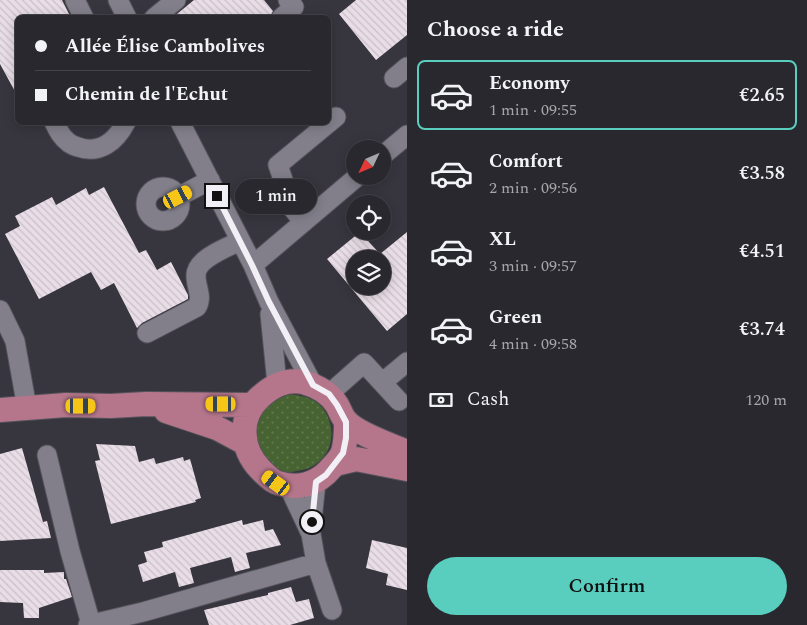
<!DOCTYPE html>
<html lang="en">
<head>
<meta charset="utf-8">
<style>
	:root { --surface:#29282e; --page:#313036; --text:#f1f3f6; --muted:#a5a6aa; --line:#45444a; --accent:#59cebe }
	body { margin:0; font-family:Spectral,serif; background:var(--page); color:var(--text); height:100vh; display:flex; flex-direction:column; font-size:19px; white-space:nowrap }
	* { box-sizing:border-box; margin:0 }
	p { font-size:16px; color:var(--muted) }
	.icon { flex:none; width:28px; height:28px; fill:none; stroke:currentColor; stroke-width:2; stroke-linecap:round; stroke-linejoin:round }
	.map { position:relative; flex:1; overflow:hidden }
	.sheet { display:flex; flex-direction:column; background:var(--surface); width:400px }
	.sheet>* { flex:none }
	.banner { position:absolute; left:15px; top:15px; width:316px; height:110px; border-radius:8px; box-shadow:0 2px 12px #0003,0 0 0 1px var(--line); display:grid; align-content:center; height:110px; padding:0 20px; background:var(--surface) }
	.needle { width:32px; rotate:226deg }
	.tools { position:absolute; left:346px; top:140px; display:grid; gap:10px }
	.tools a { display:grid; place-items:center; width:45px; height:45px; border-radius:50%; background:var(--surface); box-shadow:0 2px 12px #0003,0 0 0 1px var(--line); font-size:25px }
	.end { position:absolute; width:22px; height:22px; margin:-11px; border:6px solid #f2f0f6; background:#111; box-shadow:0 0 0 2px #111 }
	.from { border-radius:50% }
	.bubble { position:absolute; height:35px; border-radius:18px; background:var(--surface); box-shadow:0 2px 12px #0003,0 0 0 1px var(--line); font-size:16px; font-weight:600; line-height:35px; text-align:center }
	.car { position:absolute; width:15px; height:30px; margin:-15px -8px; border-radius:6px; box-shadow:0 0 4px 1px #0007; background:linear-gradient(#f5c518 24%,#345 0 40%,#f5c518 0 76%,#345 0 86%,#f5c518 0) }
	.banner b { display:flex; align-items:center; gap:18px; height:48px; font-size:19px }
	.banner b+b { border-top:1px solid var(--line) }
	.banner i { width:12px; height:12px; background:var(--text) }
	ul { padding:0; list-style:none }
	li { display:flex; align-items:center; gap:15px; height:70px; margin:0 10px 8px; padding:0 10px; border:2px solid transparent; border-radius:8px }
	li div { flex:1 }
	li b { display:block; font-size:19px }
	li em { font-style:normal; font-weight:600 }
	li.active { border-color:var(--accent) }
	li>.icon { width:45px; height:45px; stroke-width:1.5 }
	h2 { padding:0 20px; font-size:22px; line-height:60px }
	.pay { display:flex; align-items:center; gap:12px; height:55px; padding:0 20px; font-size:19px }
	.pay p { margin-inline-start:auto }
	.primary-button { display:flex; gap:10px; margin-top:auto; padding:10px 20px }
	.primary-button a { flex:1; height:58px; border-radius:30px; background:var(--accent); color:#111; font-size:20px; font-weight:600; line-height:58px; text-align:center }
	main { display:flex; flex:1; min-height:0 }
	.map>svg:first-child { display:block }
	.grass { fill:url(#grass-dots) }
	.building { fill:url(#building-back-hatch); fill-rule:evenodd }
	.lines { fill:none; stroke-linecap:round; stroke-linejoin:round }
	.minor-casing { stroke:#55535b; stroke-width:21 }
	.major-casing { stroke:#55535b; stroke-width:26 }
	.minor { stroke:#827f8a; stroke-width:19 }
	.major { stroke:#b5768b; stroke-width:24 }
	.route { stroke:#f2f0f6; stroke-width:6 }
</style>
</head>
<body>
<main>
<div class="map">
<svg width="407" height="625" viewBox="0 0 407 625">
	<defs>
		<pattern id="grass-dots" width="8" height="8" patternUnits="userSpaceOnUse" patternTransform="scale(1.25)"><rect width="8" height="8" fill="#466331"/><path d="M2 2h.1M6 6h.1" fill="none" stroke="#617a4f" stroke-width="1.8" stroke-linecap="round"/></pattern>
		<pattern id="building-back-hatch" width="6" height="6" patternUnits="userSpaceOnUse" patternTransform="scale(1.25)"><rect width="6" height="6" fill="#e9dee7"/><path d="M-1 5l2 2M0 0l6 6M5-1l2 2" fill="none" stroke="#c9c0c8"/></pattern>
	</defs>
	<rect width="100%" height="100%" fill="#37353e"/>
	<path class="grass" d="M288 394C297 395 305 396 313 400 330 410 336 433 328 450 323 460 313 468 302 470 296 471 288 473 283 472 273 470 262 459 258 450 255 443 255 423 258 416 263 405 277 398 288 394Z"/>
	<path class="building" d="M0 0H62L71 18H18V97L0 64Z
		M194 0H264L273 11 270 18H172Z
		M356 0H407V35L376 60 339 14Z
		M104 187 139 253 146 250 157 270 171 262 188 295V299L142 323 137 328 114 283 101 290 91 272 39 299 5 234 20 226 15 216 52 197 56 205 86 188 89 195Z
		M360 232 380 254 407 232V314L387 331 327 259ZM355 259H382V286H355Z
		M96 444 135 446 139 462 154 458 156 464 183 457 184 461 190 459 201 498 195 500 196 502 111 524 95 461 100 460Z
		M22 448 43 522 47 521 51 538 0 541V454Z
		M242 520 243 525 263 520 265 531 273 529 281 545 246 553 250 568 235 572 231 557 190 568 194 583 179 587 175 572 143 582 138 565 147 562 144 552 163 547 162 542Z
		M372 540 407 548V590L386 585 388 574 366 568Z
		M0 570H44V573L64 572V579H66L72 597 39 608V618H24L23 603 0 602Z
		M291 587 296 602 309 599 314 618 290 625H209L204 610 268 595V593Z"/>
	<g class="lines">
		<g class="minor-casing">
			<path id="minor" d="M75 0 84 18
				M118 0 127 18
				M154 18 176 0
				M281 18 294 7 288 0
				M394 78 407 67
				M54 122C58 130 61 137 68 142 71 145 75 146 78 147 100 155 116 141 126 122
				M180 122 253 265 269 302 313 385
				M382 156 407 135
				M146 204a17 17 0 1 1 34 0a17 17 0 1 1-34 0Z
				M178 197 210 180
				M304 222 293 209 278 165 336 117
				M253 265 358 176
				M0 310 15 341 27 408
				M270 314 277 384
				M147 333 197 307C203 296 196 288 196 276 195 259 228 247 240 241
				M383 382 407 362
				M329 394 364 363 399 401
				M47 455 70 551 91 624
				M311 530 316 482
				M316 563 332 610
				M88 625 143 612 316 563 311 534 288 485"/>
		</g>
		<g class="major-casing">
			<path id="major" d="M0 410 66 405 111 406 146 404 252 405
				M166 411 217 428 245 443
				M346 422C346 432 346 442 343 452 341 457 336 463 332 467 318 484 300 490 278 483 271 481 265 474 260 469 241 449 238 418 259 398 272 386 285 379 303 382 317 386 329 392 337 405 340 410 342 417 346 421 357 434 391 445 407 452
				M335 464 356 459 407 469"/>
		</g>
		<use href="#minor" class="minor"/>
		<use href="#major" class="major"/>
	</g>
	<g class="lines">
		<path class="route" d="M217 196 252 265 269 302 313 385 329 394 337 405 346 422V438L343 453 326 475 316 482 312 522"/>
	</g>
</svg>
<div class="tools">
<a><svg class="needle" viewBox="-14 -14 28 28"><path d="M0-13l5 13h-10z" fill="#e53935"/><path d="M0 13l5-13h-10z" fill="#a5a6aa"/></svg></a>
<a><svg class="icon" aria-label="locate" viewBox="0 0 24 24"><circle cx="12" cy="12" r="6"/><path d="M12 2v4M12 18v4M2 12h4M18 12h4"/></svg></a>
<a><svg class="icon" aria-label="layers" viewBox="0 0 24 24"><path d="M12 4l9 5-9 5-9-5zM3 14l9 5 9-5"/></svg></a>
</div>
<i class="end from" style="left:312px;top:522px"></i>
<i class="end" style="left:217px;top:196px"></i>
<div class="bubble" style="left:235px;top:179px;width:82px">1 min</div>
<i class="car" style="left:178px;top:197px;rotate:63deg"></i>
<i class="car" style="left:221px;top:404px;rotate:270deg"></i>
<i class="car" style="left:81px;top:406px;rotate:90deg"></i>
<i class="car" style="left:276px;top:483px;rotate:306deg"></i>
<div class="banner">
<b><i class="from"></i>Allée Élise Cambolives</b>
<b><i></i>Chemin de l'Echut</b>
</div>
</div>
<section class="sheet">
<h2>Choose a ride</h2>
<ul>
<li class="active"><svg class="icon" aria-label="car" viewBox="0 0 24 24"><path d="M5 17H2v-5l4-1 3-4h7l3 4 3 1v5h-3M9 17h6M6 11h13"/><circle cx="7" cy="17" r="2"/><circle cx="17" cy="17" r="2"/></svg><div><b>Economy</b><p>1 min · 09:55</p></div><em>€2.65</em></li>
<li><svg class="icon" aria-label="car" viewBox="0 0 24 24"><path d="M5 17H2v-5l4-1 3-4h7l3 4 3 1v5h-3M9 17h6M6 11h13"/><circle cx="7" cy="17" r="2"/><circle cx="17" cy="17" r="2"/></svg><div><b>Comfort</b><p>2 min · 09:56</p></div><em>€3.58</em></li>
<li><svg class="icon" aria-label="car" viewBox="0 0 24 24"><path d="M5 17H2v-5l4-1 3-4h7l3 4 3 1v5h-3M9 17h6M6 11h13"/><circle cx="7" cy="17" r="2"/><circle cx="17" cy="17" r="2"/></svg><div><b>XL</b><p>3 min · 09:57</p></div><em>€4.51</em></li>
<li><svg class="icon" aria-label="car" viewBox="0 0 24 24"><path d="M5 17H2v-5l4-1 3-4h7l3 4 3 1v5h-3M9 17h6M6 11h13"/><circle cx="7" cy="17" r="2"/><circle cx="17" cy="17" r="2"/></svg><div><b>Green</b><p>4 min · 09:58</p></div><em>€3.74</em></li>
</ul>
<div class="pay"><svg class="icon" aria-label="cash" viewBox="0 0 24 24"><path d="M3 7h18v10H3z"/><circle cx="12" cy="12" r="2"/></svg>Cash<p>120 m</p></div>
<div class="primary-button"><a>Confirm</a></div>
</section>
</main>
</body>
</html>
